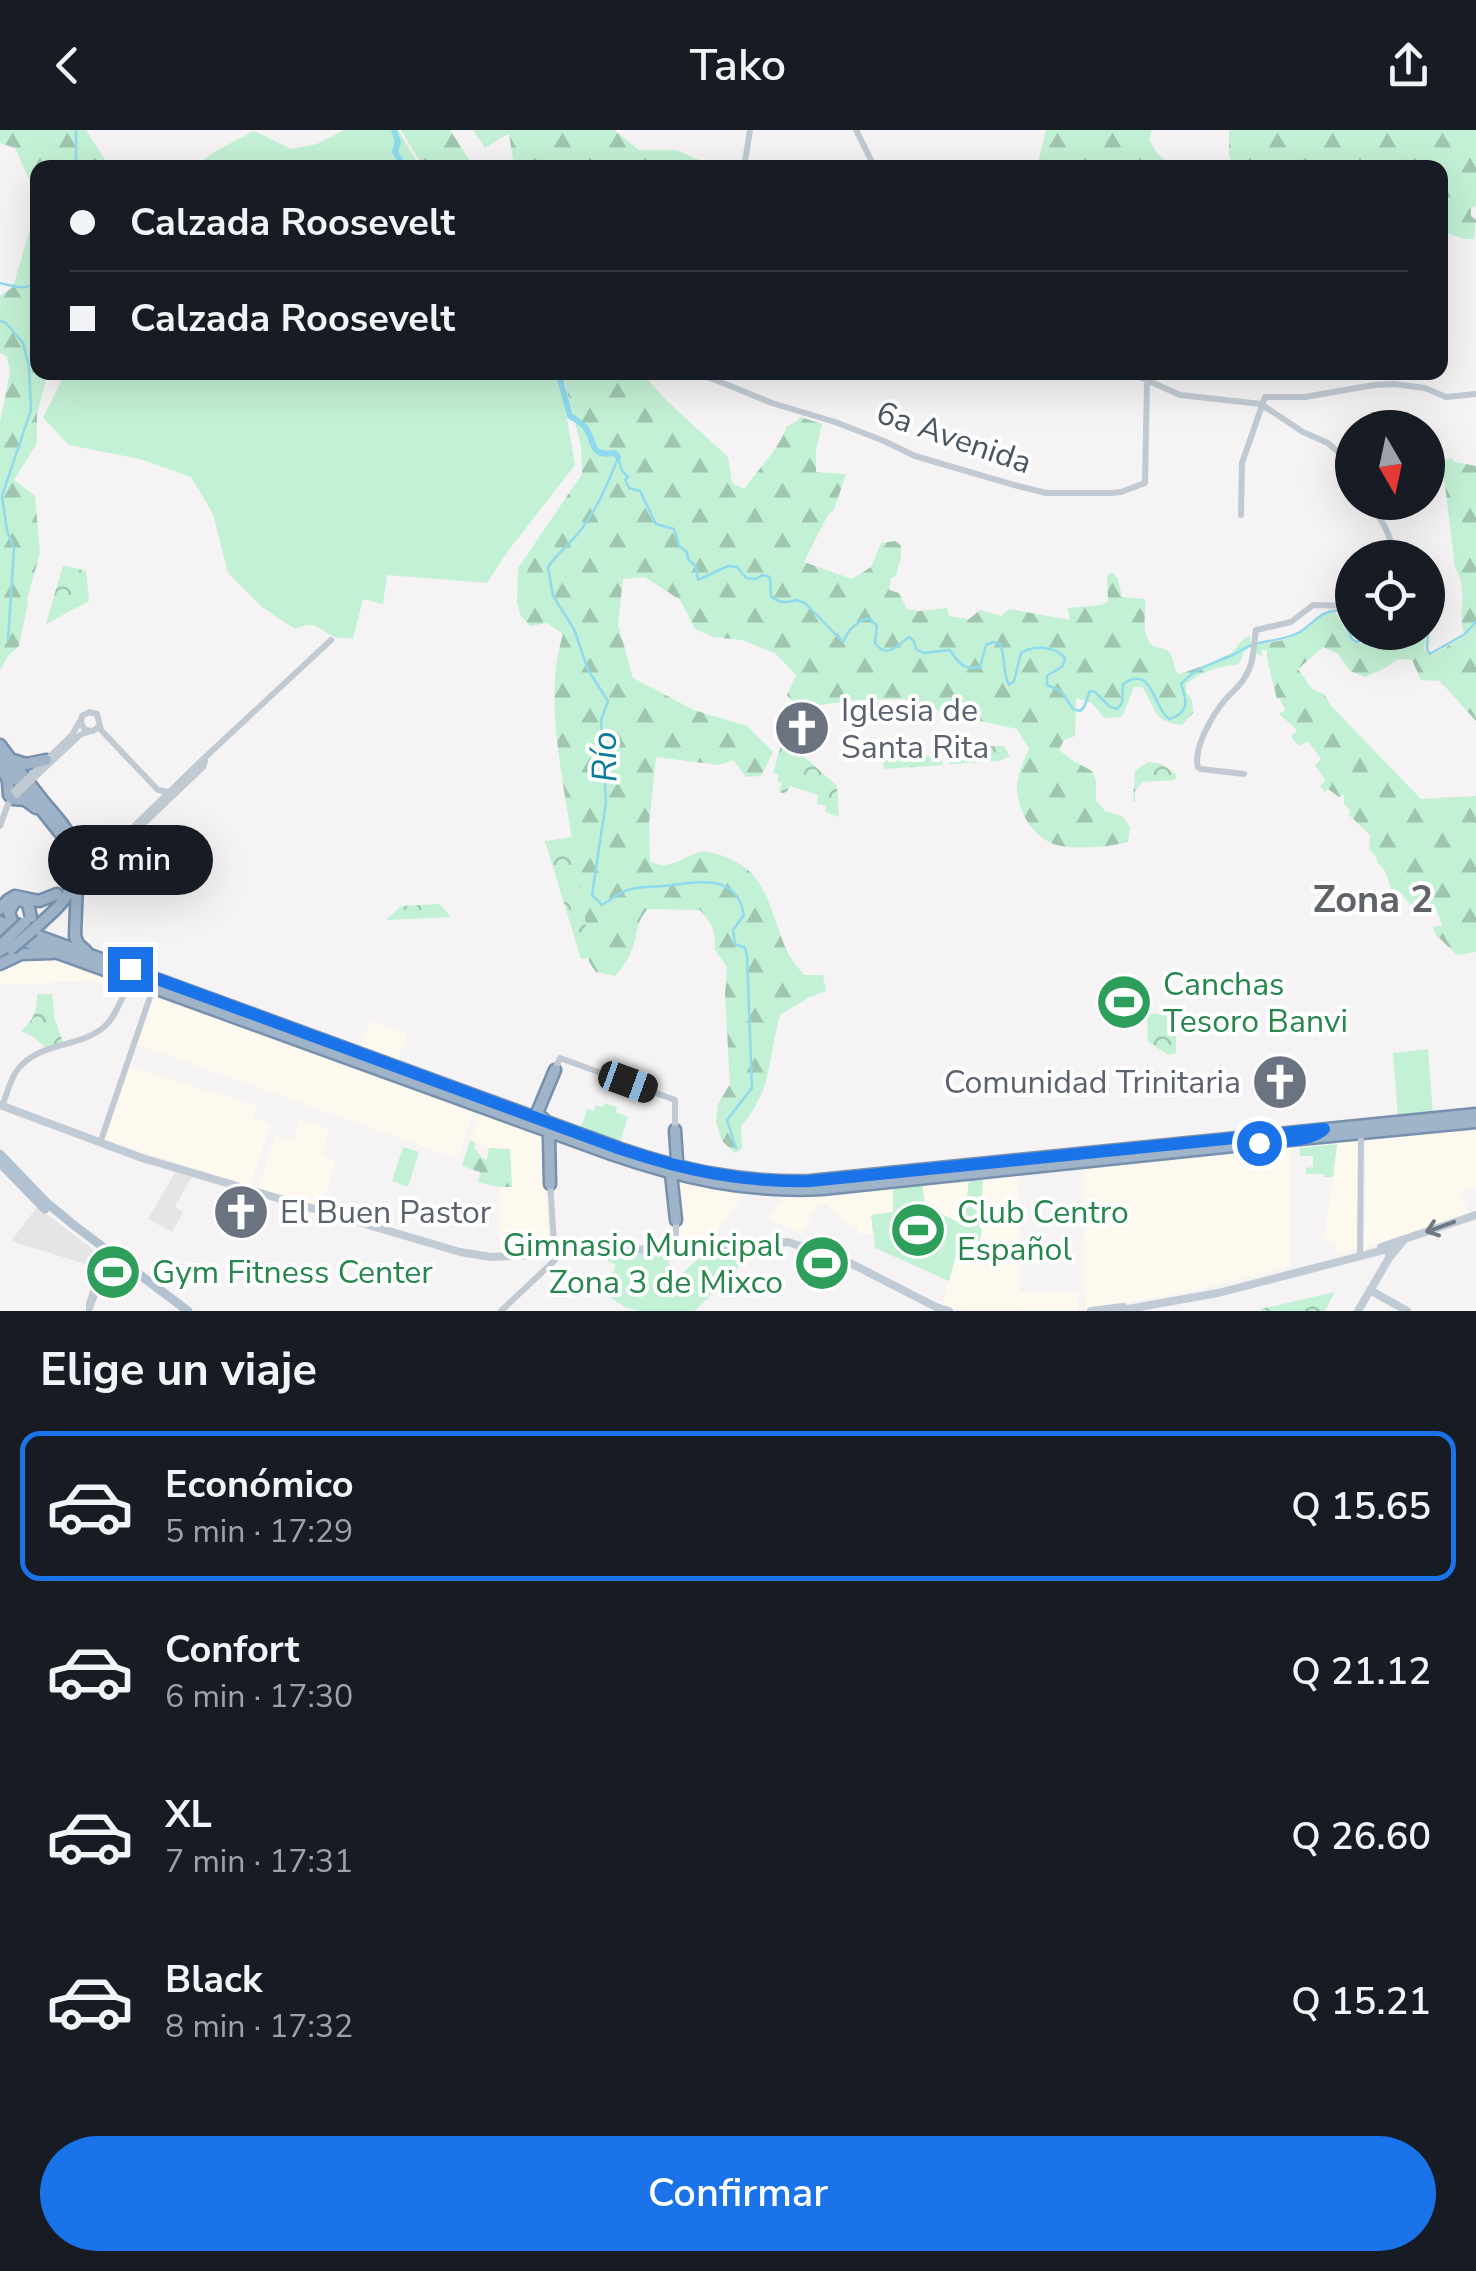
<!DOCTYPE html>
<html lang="es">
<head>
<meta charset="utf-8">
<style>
	:root { --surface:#171b24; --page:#242831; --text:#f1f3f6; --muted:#9ea1a6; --line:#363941; --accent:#1a73e8 }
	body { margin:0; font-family:"Nunito Sans",sans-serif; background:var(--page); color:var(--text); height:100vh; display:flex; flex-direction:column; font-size:38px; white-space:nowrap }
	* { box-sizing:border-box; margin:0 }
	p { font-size:32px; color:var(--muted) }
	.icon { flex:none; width:55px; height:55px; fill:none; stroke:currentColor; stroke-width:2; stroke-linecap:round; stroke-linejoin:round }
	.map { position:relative; height:1181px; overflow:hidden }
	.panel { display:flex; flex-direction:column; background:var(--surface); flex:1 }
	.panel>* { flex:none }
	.hud { position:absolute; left:30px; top:30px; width:1418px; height:220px; border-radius:20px; box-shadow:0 10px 40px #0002; display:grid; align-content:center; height:220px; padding:0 40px; background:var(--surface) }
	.needle { width:65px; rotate:171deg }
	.buttons { position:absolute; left:1335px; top:280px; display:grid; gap:20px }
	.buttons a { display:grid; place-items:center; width:110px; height:110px; border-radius:50%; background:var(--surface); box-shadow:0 10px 40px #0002; font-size:50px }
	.end { position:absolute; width:45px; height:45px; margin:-22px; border:12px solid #1a73e8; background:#fff; box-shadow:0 0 0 5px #fff }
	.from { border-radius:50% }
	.bubble { position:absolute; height:70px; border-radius:35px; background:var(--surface); box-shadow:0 10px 40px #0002; font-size:32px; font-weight:600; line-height:70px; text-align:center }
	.car { position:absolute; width:30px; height:60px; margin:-30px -15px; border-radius:12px; box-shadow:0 0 8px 2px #0007; background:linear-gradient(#222 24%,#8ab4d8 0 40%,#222 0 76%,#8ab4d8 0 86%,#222 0) }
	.hud b { display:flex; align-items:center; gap:35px; height:95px; font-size:38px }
	.hud b+b { border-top:2px solid var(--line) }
	.hud i { width:25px; height:25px; background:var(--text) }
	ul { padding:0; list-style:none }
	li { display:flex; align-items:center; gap:30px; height:150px; margin:0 20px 15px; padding:0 20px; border:5px solid transparent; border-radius:20px }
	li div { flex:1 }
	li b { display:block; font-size:38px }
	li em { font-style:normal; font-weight:600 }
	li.selected { border-color:var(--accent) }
	li>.icon { width:90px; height:90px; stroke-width:1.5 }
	h2 { padding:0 40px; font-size:45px; line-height:120px }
	.cta { display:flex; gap:20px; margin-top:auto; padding:20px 40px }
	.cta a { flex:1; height:115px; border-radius:60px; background:var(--accent); color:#fff; font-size:40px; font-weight:600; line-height:115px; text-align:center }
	header { display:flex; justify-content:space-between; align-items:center; height:130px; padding:0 40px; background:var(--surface); font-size:45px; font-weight:600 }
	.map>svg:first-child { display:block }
	.commercial { fill:#fdf9ef }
	.education { fill:#e6e4e5 }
	.green { fill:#c3f1d5 }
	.forest { fill:url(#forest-firs) }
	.park { fill:url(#park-crowns) }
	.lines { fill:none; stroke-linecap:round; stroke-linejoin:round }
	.stream { stroke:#90daee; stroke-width:2.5 }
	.river { stroke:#90daee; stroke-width:6 }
	.trunk-casing { stroke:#7690ad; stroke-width:15 }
	.tertiary { stroke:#c1cad2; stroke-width:6 }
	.secondary { stroke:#c1cbd6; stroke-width:8 }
	.primary { stroke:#b3c2d1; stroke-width:9 }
	.trunk { stroke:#9fb4c9; stroke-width:10 }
	.trunk-bridge-casing { stroke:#7690ad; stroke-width:15; stroke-linecap:butt }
	.tertiary-bridge { stroke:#c1cad2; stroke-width:6 }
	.trunk-bridge { stroke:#9fb4c9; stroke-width:10 }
	.oneway { stroke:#6e7984 }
	.route { stroke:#1a73e8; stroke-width:12 }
	.labels { text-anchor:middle; stroke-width:8; stroke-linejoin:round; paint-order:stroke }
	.street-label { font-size:32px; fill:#4a5661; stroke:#fff }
	.worship-label { font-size:32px; fill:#5b616d; stroke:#fff; text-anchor:start }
	.leisure-label { font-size:32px; fill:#27864d; stroke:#fff; text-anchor:start }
	.water-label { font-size:35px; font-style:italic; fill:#0c7c9b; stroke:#fff }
	.quarter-label { font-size:38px; font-weight:bold; fill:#5f6368; stroke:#fff }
</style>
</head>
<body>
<header><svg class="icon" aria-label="back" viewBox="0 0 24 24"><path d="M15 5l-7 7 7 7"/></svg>Tako<svg class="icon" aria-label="share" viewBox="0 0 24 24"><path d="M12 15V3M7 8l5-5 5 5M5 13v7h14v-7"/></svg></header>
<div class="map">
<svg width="1476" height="1181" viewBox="0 0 1476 1181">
	<defs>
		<pattern id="forest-firs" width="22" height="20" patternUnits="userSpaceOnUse" patternTransform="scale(2.5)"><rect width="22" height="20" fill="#c3f1d5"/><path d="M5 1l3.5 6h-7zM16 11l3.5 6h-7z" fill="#a0c6b0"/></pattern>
		<pattern id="park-crowns" width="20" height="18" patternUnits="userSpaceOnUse" patternTransform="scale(2.5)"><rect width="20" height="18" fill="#c3f1d5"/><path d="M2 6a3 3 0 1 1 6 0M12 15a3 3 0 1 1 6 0" fill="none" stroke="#a0c6b0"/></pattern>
	</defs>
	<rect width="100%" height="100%" fill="#f5f3f3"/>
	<path class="commercial" d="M46 821 122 851 120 861 93 851 0 855V833Z
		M156 863 474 979 458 1029 136 914Z
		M370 891 407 904 398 930 360 917Z
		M129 936 257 976 253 988 271 993 250 1056 105 1010Z
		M480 982 544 1004 549 1120 500 1123 499 1057 512 1056 510 1019 489 1018 470 1010Z
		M300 989 330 999 321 1026 336 1031 322 1077 258 1059 275 1005 294 1010Z
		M1476 997V1058L1459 1061 1469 1082 1429 1100 1365 1118 1366 1009Z
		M1338 1009H1360L1356 1119 1336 1125 1335 1111H1324Z
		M1291 1016 1290 1137 1184 1163 1085 1179 1083 1037Z
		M1019 1043 1020 1163 1079 1161 1078 1180 964 1181 942 1177 964 1095 925 1075 922 1051Z
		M681 1051 726 1060 747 1061 706 1114H679V1053Z
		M893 1054V1082L871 1085 873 1105 857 1103 858 1096 849 1097 826 1074H819L801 1103 769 1089 786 1064Z"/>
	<path class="education" d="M176 1041 192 1047 175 1076 183 1082 172 1102 148 1089Z
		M37 1077 102 1126 98 1138 11 1111Z"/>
	<path class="green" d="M344 0H398L420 37H193L216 21 254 1 291 19 317 14Z
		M65 243H551L560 248 575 335 508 421 487 453 387 445 383 474 363 469 353 509C351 508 337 508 335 507 317 500 319 489 295 499L262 477 228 443 213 384 191 347 140 329 69 315 43 288Z
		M1144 864 1143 880H1124L1122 890 1104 891V865Z
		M1428 919 1433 984 1398 987 1393 923Z
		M604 973 617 977 616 982 628 987 620 1012 581 998 587 979 594 981 596 975 603 977Z
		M1337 1014 1333 1047H1324L1323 1044H1306V1038L1313 1037V1026H1300L1299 1018Z
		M403 1017 419 1022 408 1057 392 1051Z
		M969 1049H983L982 1072 978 1073 982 1074 979 1097 982 1099 979 1117 960 1115 959 1113 949 1151 875 1118 871 1085 893 1082V1054L922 1051 925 1076 964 1095Z
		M726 1120V1126L747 1128 695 1181H638L625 1177 603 1163 616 1135 606 1130 608 1126 668 1122 670 1155 703 1124V1121Z"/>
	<path class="forest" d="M0 0H86L105 30 103 37 38 38 37 66 15 18 0 13Z
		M401 0H450L474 37H423Z
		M473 0H614L639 20H676L711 35V37H514L509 3 485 18Z
		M1046 0H1152L1149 9 1156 22 1173 37H1037Z
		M1229 0H1476V76L1471 78V86L1476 90 1474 109H1464L1440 101V38H1320C1301 32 1280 38 1259 38L1257 31 1251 30 1246 37H1234L1229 26Z
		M37 75 38 242 48 243 37 284V313L14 350 35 366 40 423 27 469 28 472 19 516 7 527 0 541V293L10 242 7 226 0 223V166L13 157Z
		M560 243H642L666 270 728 327 732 353 744 359C758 339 780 318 787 296L796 292 800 287 822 294 816 320V342L846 344 834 380 828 385 804 432 852 449 871 437 881 413 895 411 901 415V426L896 446 891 448 889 460 899 463 907 479 919 481 947 478 949 486 969 489 980 480 1001 486 1009 479 1070 490 1068 478 1102 475 1108 471 1107 446 1112 442 1118 449 1122 467 1145 469C1146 481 1142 499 1148 510 1153 521 1162 515 1169 522 1173 526 1174 538 1178 544 1189 542 1224 528 1232 522 1240 515 1239 510 1250 506L1251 517 1244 522 1239 534C1219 537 1202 541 1186 554V562L1192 570 1193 583 1182 595C1150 591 1158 580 1142 557H1134L1122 587 1104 588 1092 573 1076 568 1075 606 1064 610 1059 620 1072 630 1092 641 1096 651V670L1105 681 1122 686 1130 697 1128 712C1110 717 1069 721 1051 713 1031 704 1016 678 1017 656 1018 643 1023 631 1029 619L1017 599 948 584 905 569 858 570 797 578 787 565 796 545 775 523 742 510 713 507 695 499 680 470 645 447 623 449 618 494 633 548 694 580 747 596 773 622 761 646 746 647 733 630 719 635 656 627 649 693 650 732C655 733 660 736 665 735 681 734 694 719 709 722 768 735 766 772 786 819 790 829 798 837 804 845H823L826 861 808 868 780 885C768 928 773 959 741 996L742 1019 735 1023 722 1011 716 992 718 974 730 954 725 864 727 837 715 820C716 802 712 793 700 780L648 779C636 791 638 802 633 817 629 828 623 837 615 846L596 842 589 832V816C582 770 575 725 567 679 558 621 546 561 563 504L547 493 530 496 521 486 517 473 518 438 582 344 581 316 563 245Z
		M1451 328 1455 332 1476 336V591L1440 551 1421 550 1412 530 1398 529 1385 538 1365 547 1350 541 1338 524 1323 517 1298 539 1312 559 1324 564 1332 577 1421 669 1476 666V822L1457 825 1436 805 1433 797 1442 795 1436 778 1411 775 1399 761 1393 764 1385 741 1377 732 1376 726 1369 720 1370 705 1349 685 1350 681 1344 674V664L1339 667 1328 659 1324 662 1320 656 1326 651 1315 635 1321 629 1308 611 1299 616 1291 607 1297 600 1279 584 1285 580 1280 569H1277L1267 529V520H1262V526L1256 524 1257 515C1272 512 1285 511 1299 504 1311 496 1320 485 1334 481 1347 495 1351 531 1374 503H1426L1424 521 1431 526 1465 506C1455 480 1471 467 1455 437L1442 331Z
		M470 1010 475 1012 474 1017 482 1028 487 1030 489 1018 510 1019 512 1057H499L478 1052 480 1042 462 1036Z"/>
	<path class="park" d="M63 435 86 441 89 471 46 494Z
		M783 608 837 656 839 687 825 682 826 676 817 674 818 665 790 656 786 664 779 662 782 653 777 651 779 645 773 643Z
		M882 611 907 621 942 630 943 635 884 639Z
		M948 616H1004L1010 626 999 631 949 634Z
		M1148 632 1161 634 1176 644V647L1174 650 1142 652 1135 661V672H1133L1135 641Z
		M572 707 589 816V828L581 829 545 711Z
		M440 774 451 787 386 790 401 776Z
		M37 864H52L55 890 63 912 46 918 34 907 21 901C34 890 37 881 37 864Z
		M1176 883V923L1168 925 1148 912 1147 884Z
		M1335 1162 1325 1181H1261V1179Z"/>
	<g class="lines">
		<path class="stream" d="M76 0V38
			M0 153C14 156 27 162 38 150
			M0 191 6 193 23 213 29 236 31 280 2 366 7 401 14 418 8 510
			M618 327 622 341 628 347 625 350 629 358 640 361 656 394 674 399 679 416 687 422 688 429 696 437 698 450 728 436 737 437 746 448 756 449 762 445 770 447 771 466C778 473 788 473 797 470L805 473 843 512C848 501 857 490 869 488L877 496 875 513C887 529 897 516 909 507L914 511 916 519 923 523 950 520C958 533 965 541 980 537L986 515 993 512 1000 514C1006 527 1002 542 1009 555L1014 551 1021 523C1034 515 1055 516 1065 528L1063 536 1047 546V555L1061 561 1073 579 1080 581 1084 577 1090 561 1095 562 1110 577 1117 579 1122 573 1123 554C1153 534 1152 576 1169 589 1190 583 1187 570 1181 554 1196 537 1215 533 1235 524 1242 520 1246 516 1255 514 1271 510 1285 510 1300 502 1314 493 1322 479 1339 481L1352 509 1357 512 1366 509 1371 502
			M618 328C607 356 595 384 575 407 566 417 556 425 548 437L553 466 574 499 588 540 608 571 601 590 606 672 592 765 602 775C609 771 616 765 623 762 634 756 651 757 664 756 696 753 736 741 744 785L733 800 735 814 745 818 747 826 752 958 727 990 736 1018
			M1428 500 1427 520 1430 524 1465 504 1476 492"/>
		<path class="river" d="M394 0 398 12 395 22 405 38
			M554 242 559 245 570 286C572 287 584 295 585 297 597 313 588 327 615 323L618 327"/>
		<g class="trunk-casing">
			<path id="trunk" d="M0 615C14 634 29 653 43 671 67 699 90 722 70 760 62 776 46 788 33 800
				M0 628 64 708 70 730 67 753
				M13 630 26 634 46 630
				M3 640 8 651 9 665 13 669 25 670 36 678
				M77 752 75 806 78 814 86 821
				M0 779 8 770 15 766 39 771 57 764
				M0 792 621 1019C686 1041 741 1053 810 1051L1476 984
				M16 797 12 791 9 782 15 771 21 770 28 774 31 787
				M0 802 611 1024C680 1048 748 1063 822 1059L1243 1015
				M0 821 8 814
				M0 834 21 824 52 823
				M546 991 537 983 555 940
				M1279 1011 1476 992
				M673 1036 677 1031 675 1000
				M671 1044 676 1090
				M550 1054 549 1007 553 1003"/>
		</g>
		<path class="tertiary" d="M856 0 875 38
			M744 38 750 0
			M696 242 772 273 835 292 884 311 915 326 1018 356 1046 363H1110L1121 362 1145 353 1147 251
			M1129 242 1180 265 1261 274 1303 302 1328 313 1340 324 1352 346
			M1370 372 1385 397 1398 428
			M1241 385 1242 333 1265 267H1305L1374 255 1394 254 1425 258 1446 267 1476 264
			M99 596 93 601 85 600 81 593 82 586 89 582 97 584 101 600 158 660 168 662
			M1244 644 1201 639 1198 637C1193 618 1212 586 1224 571 1231 563 1240 556 1245 547 1255 532 1253 516 1256 500L1291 492 1313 475 1352 476
			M31 645 72 605 80 591
			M34 648 80 605 90 601
			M0 696 8 674 15 667
			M79 735 88 739 93 736 199 633 331 510
			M76 758 203 637 205 631
			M555 939 560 928 675 970V1002
			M2 976C7 964 10 949 18 939 39 912 79 918 104 897 119 884 120 864 134 851
			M100 1013 150 867 151 857
			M676 1091V1119
			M1360 1126 1361 1004
			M90 1178 111 1123
			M89 1181V1174L106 1120
			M501 1181 555 1130 550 1051"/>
		<path class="secondary" d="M0 975 142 1028 460 1122 491 1127 788 1112 848 1132 936 1177 949 1181
			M1381 1117 1476 1085
			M1370 1160 1407 1181
			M1091 1181 1123 1177
			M1117 1181 1218 1163 1384 1120 1389 1121V1128
			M1358 1181 1389 1128 1404 1110"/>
		<path class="primary" d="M0 1024 47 1073 75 1096 188 1181
			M0 1033 45 1079"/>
		<use href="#trunk" class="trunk"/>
		<g class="trunk-bridge-casing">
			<path id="trunk-bridge" d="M4 812 25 792
				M11 819 33 800"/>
		</g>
		<path class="tertiary-bridge" d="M14 661 31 645
			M17 665 34 648"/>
		<use href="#trunk-bridge" class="trunk-bridge"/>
	</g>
	<defs><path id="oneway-shaft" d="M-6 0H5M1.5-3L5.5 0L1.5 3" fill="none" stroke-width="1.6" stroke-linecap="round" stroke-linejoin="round" transform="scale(2.5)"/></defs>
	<use class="oneway" href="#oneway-shaft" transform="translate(1440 1097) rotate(160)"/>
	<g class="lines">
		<path class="route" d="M130 839 621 1019C684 1040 743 1053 810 1051L1324 999C1311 1012 1279 1011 1259 1013"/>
	</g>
	<defs>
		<g id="church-disc" transform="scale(2.875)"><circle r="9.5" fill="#6b7280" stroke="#fff"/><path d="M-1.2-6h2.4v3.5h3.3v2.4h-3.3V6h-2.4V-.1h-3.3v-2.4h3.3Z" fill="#fff"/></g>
		<g id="stadium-disc" transform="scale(2.875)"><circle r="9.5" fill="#2e9e5b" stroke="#fff"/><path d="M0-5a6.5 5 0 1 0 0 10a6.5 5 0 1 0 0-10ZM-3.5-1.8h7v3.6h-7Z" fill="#fff"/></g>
	</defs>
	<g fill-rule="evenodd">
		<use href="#church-disc" x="802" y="598"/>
		<use href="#stadium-disc" x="1124" y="872"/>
		<use href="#church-disc" x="1280" y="952"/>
		<use href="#church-disc" x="241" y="1082"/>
		<use href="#stadium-disc" x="918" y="1100"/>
		<use href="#stadium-disc" x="822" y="1133"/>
		<use href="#stadium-disc" x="113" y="1142"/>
	</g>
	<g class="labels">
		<g class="street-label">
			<text transform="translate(954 307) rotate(19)" y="11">6a Avenida</text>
		</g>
		<g class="worship-label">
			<text x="841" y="591">Iglesia de<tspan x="841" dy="37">Santa Rita</tspan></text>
			<text x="1241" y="963" text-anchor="end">Comunidad Trinitaria</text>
			<text x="280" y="1093">El Buen Pastor</text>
		</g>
		<g class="leisure-label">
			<text x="1163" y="865">Canchas<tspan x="1163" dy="37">Tesoro Banvi</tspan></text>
			<text x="957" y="1093">Club Centro<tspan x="957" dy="37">Español</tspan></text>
			<text x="783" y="1126" text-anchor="end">Gimnasio Municipal<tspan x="783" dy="37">Zona 3 de Mixco</tspan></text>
			<text x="152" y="1153">Gym Fitness Center</text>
		</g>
		<g class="water-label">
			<text transform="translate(604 627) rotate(-91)" y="12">Río</text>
		</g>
		<g class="quarter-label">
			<text x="1373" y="782">Zona 2</text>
		</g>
	</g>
</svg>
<div class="buttons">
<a><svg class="needle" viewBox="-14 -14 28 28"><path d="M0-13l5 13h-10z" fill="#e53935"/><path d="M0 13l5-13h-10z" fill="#9ea1a6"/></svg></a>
<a><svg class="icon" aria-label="locate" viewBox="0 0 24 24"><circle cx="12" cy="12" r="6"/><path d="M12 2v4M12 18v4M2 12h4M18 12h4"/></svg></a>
</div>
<i class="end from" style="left:1259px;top:1013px"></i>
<i class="end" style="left:130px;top:839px"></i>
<div class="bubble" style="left:48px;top:695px;width:165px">8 min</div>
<i class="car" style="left:628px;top:952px;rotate:110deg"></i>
<div class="hud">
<b><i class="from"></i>Calzada Roosevelt</b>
<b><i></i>Calzada Roosevelt</b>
</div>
</div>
<section class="panel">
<h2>Elige un viaje</h2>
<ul>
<li class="selected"><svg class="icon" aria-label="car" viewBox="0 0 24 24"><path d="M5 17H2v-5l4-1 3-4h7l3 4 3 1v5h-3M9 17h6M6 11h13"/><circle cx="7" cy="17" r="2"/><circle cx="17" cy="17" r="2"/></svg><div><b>Económico</b><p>5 min · 17:29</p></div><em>Q 15.65</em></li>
<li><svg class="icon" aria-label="car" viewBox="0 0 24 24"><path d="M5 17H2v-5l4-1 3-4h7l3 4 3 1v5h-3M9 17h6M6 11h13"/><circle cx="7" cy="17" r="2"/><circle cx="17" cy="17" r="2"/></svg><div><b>Confort</b><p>6 min · 17:30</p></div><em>Q 21.12</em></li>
<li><svg class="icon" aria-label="car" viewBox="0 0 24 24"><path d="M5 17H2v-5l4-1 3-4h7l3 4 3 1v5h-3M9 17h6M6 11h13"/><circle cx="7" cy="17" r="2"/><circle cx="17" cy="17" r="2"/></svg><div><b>XL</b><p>7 min · 17:31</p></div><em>Q 26.60</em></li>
<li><svg class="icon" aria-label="car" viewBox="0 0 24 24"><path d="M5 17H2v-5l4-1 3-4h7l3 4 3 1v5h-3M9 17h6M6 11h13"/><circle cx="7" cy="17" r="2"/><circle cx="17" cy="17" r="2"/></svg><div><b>Black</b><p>8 min · 17:32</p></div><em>Q 15.21</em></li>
</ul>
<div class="cta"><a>Confirmar</a></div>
</section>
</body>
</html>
